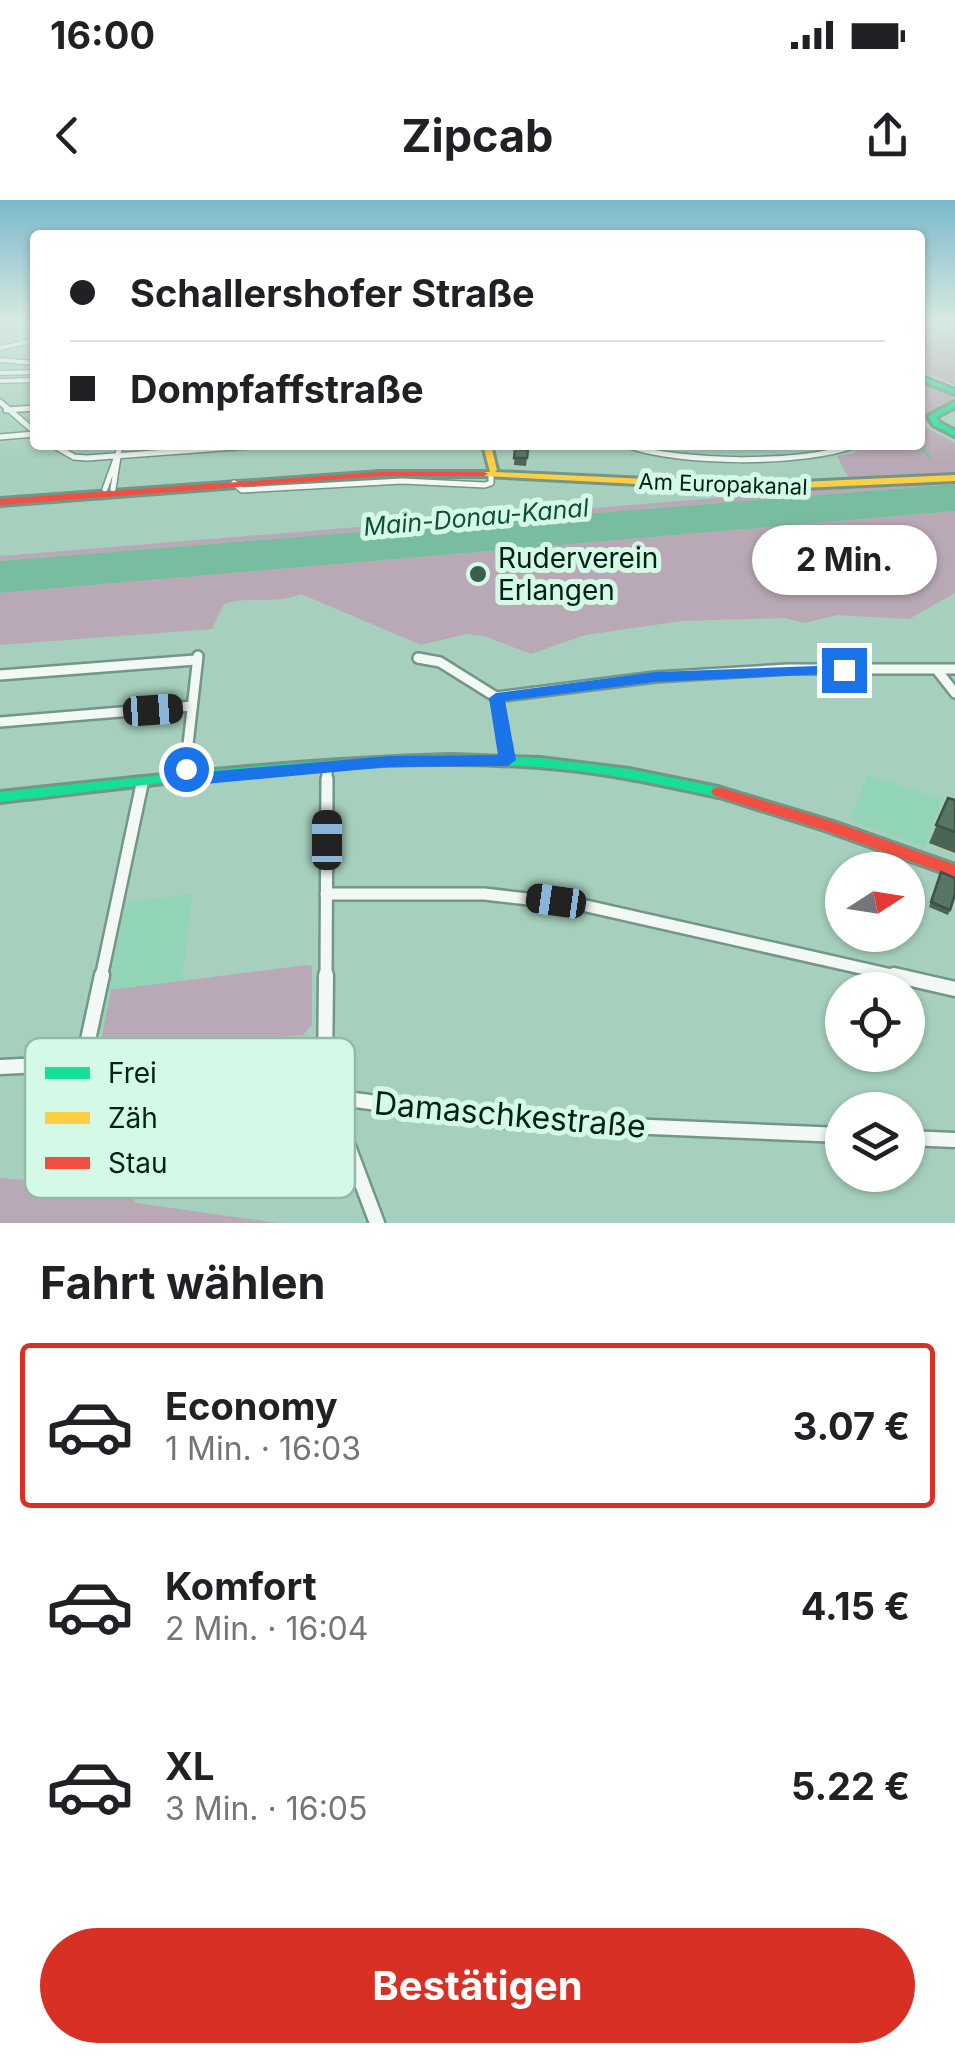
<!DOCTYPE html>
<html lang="de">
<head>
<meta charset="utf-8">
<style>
	:root { --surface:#fff; --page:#f6f6f6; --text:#202124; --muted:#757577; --line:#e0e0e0; --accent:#d93025 }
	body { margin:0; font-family:Inter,sans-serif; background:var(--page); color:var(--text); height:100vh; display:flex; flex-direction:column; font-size:38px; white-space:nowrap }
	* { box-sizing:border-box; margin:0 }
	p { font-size:32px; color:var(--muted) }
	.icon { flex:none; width:55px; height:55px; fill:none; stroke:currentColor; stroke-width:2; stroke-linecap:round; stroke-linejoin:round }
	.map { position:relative; height:1023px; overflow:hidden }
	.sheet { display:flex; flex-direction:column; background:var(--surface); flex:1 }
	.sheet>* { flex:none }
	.top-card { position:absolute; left:30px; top:30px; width:895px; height:220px; border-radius:10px; box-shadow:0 2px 8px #0004; display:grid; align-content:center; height:220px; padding:0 40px; background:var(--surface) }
	.needle { width:65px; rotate:78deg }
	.tools { position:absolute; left:825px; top:652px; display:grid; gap:20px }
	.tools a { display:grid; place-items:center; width:100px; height:100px; border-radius:50%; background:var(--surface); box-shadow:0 2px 8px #0004; font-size:50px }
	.end { position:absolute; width:45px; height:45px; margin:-22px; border:12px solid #1a73e8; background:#fff; box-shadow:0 0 0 5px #fff }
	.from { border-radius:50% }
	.bubble { position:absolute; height:70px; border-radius:35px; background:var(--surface); box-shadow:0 2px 8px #0004; font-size:32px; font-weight:700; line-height:70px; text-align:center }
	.car { position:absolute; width:30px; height:60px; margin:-30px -15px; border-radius:12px; box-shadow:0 0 8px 2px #0007; background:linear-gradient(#222 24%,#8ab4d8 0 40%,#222 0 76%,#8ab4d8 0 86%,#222 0) }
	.top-card b { display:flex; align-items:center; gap:35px; height:95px; font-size:38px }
	.top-card b+b { border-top:2px solid var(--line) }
	.top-card i { width:25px; height:25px; background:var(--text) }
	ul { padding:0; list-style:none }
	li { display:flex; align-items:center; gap:30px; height:165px; margin:0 20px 15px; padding:0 20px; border:5px solid transparent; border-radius:10px }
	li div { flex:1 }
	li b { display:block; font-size:38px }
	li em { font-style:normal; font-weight:700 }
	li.on { border-color:var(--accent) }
	li>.icon { width:90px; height:90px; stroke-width:1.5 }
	h2 { padding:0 40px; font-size:45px; line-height:120px }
	.primary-button { display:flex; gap:20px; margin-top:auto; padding:20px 40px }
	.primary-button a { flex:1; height:115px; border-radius:60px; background:var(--accent); color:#fff; font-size:40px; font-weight:700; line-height:115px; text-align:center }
	.status { display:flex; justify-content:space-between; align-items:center; height:70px; padding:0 50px; background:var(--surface); direction:ltr }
	.status svg { height:28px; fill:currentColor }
	header { display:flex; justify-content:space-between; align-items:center; height:130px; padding:0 40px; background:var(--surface); font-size:45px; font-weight:700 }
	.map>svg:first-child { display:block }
	.built { fill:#91d4b6 }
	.green { fill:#b9a8b5 }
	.water { fill:#79bda0 }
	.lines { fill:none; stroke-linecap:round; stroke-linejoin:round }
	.stream { stroke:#79bda0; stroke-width:2.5 }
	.street-far4-casing { stroke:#739687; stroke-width:6 }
	.street-far3-casing { stroke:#739687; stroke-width:8 }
	.street-far2-casing { stroke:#739687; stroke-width:14 }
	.street-far1-casing { stroke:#739687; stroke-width:16 }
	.street-casing { stroke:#739687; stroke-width:19 }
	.fast-casing { stroke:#739687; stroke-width:6 }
	.slow-casing { stroke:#739687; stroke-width:6 }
	.jam-casing { stroke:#739687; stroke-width:6 }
	.street-far4 { stroke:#f2f8f5; stroke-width:4 }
	.street-far3 { stroke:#f2f8f5; stroke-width:5 }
	.street-far2 { stroke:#f2f8f5; stroke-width:9 }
	.street-far1 { stroke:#f2f8f5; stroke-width:11 }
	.street { stroke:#f2f8f5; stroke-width:14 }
	.fast { fill:#16e098; fill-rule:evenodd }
	.slow { fill:#ffcf43; fill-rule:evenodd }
	.jam { fill:#f24e42; fill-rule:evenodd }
	.wall { fill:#4b6555 }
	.shaded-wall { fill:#3d5245 }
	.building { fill:#577563; stroke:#3d5245; stroke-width:2.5 }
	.route { fill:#1a73e8 }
	.poi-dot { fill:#3a5e50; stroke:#d4fae7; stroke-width:4 }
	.labels { text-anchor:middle; stroke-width:10; stroke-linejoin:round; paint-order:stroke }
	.far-street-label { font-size:22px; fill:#002115; stroke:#d4fae7 }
	.far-water-label { font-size:25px; font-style:italic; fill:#0f4f38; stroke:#d4fae7 }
	.poi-label { font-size:28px; fill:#002115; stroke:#d4fae7; text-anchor:start }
	.near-street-label { font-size:32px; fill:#002115; stroke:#d4fae7 }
	.key { fill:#d4fae7; stroke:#94b9a8; stroke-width:2.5 }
	.key-label { font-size:28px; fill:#002115 }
</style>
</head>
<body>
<div class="status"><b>16:00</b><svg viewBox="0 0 49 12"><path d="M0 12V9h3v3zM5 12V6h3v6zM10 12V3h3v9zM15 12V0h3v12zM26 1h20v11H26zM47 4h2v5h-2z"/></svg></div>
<header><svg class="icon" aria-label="back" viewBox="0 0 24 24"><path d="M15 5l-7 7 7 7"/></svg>Zipcab<svg class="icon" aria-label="share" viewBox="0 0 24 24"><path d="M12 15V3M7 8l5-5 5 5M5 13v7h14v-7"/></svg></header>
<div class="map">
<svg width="955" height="1023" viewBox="0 0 955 1023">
	<rect width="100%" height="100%" fill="#a6d0bd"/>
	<path class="built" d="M868 575 941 599 925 647 850 620Z
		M192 694 178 817 99 830 126 702Z"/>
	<path class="green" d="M920 121H955V185L920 171Z
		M920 180 955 196 953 203 931 212 930 218 955 236V240L920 219Z
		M920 224 955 243V284L0 361V356L717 298 711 288 793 289 848 277 837 256 852 254 865 245H920Z
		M955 311V393L909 419 837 415 805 423 785 418 682 421 585 435 531 454 484 436 466 434 421 445 301 394C276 405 249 395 224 404L212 429 0 445V393Z
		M306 765 312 766V825L303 835 99 851 111 790Z
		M0 978 127 989 136 1003 278 1023H0Z"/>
	<path class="water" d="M955 284V311L0 393V361Z"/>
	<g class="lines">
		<path class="stream" d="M919 245 931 259"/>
		<g class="street-far4-casing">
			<path id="street-far4" d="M0 148 35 140
				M0 160 35 163
				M0 173 35 172
				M0 181 35 180"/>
		</g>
		<g class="street-far3-casing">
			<path id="street-far3" d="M0 202 35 232
				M6 210 35 208
				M0 237 35 234
				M53 245 74 257 87 258 261 245
				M627 245C678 264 805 265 855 245
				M234 283 242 290 402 281 485 285 491 283V274
				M105 289 121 245
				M113 289 118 257"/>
		</g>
		<g class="street-far2-casing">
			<path id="street-far2" d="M418 458 440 462 496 497 508 560
				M937 470 955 493
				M0 475 195 460
				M496 497 655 477 787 469H955
				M0 522 192 506
				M184 580 198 456
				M327 581V567"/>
		</g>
		<g class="street-far1-casing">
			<path id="street-far1" d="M326 694H484L582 705 905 778
				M101 778 142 584
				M326 778 327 579"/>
		</g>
		<g class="street-casing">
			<path id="street" d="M326 775 325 876 329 896 377 1023
				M894 775 955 789
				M83 863 102 775
				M0 867 83 863 509 921 842 935
				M908 938 955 940"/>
		</g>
		<g class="fast-casing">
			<path id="fast" d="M920 176 955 190V194L920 180Z
				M955 202V207L936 217 939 222 955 231V236L933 225 928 216Z
				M450 555 540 558 629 569 718 587 723 589 725 592 723 595 718 597C658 584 599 571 538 567 358 555 178 582 0 602V592C150 576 299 559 450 555Z"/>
		</g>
		<g class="slow-casing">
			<path id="slow" d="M483 245H491L497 270 495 272 754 284 955 275V281L754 290 484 276 480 274 481 272H490Z"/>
		</g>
		<g class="jam-casing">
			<path id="jam" d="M380 272H484L488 274 484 276H380L0 305V299Z
				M718 587 834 622 955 665V677L824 630 713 595 711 592 713 589Z"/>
		</g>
		<use href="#street-far4" class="street-far4"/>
		<use href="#street-far3" class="street-far3"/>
		<use href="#street-far2" class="street-far2"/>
		<use href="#street-far1" class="street-far1"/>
		<use href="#street" class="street"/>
		<use href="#fast" class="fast"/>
		<use href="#slow" class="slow"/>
		<use href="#jam" class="jam"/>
	</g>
	<path class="wall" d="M515 249 528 250 526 266 514 265Z
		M948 598 955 600V653L929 643Z
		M941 672 950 710 948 715 929 707Z
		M308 897 311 913 306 929 313 930 316 945 310 970 272 965 268 950 273 935 251 932 246 917Z"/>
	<path class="shaded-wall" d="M308 897 311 913 302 943 299 928Z
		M313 930 316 945 310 970 306 955Z"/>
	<path class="building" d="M515 249 528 250 527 258H514Z
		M948 598 955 600V632L936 625Z
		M941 672 955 678V694L950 710 931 702Z"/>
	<linearGradient id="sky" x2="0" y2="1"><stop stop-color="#7bb8cb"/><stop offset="0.46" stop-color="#d7eae1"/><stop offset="1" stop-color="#d7eae1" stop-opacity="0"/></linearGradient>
	<rect width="955" height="264" fill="url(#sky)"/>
	<path class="route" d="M844 465 852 470 849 473 655 482 505 501 516 560 508 566 389 567 184 586 176 580 177 569 186 563 192 565 194 573 389 556 498 555 489 498 496 493 655 472Z"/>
	<circle class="poi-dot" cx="478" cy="374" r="10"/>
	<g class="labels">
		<g class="far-street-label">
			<text transform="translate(723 284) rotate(2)" y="8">Am Europakanal</text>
		</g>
		<g class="far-water-label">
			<text transform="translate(476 317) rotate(-5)" y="9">Main-Donau-Kanal</text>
		</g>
		<g class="poi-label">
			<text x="498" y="368">Ruderverein<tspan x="498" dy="32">Erlangen</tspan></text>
		</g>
		<g class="near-street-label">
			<text transform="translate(510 915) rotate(5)" y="11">Damaschkestraße</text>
		</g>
	</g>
	<rect x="25" y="838" width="330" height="160" rx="15" class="key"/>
	<rect x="45" y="867" width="45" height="12" fill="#16e098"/>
	<rect x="45" y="912" width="45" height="12" fill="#ffcf43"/>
	<rect x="45" y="957" width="45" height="12" fill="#f24e42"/>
	<g class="key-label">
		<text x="108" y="883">Frei</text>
		<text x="108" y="928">Zäh</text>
		<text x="108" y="973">Stau</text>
	</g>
</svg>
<div class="tools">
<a><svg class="needle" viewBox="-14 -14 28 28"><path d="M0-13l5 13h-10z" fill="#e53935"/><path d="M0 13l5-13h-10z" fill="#757577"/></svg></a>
<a><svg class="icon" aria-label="locate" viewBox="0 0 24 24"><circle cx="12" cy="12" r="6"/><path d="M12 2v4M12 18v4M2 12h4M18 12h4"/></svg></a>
<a><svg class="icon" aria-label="layers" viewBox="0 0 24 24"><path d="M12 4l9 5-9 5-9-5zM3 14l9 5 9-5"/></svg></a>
</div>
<i class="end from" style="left:186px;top:569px"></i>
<i class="end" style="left:844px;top:470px"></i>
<div class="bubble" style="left:752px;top:325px;width:185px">2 Min.</div>
<i class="car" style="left:153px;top:510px;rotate:86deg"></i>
<i class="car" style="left:327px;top:640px;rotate:0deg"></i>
<i class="car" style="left:556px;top:701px;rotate:278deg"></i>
<div class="top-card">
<b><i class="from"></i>Schallershofer Straße</b>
<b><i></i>Dompfaffstraße</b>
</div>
</div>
<section class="sheet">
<h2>Fahrt wählen</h2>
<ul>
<li class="on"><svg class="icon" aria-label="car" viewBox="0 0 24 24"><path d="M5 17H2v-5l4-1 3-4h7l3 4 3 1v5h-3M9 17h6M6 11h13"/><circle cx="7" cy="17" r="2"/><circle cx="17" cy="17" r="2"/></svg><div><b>Economy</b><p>1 Min. · 16:03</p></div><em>3.07 €</em></li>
<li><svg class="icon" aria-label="car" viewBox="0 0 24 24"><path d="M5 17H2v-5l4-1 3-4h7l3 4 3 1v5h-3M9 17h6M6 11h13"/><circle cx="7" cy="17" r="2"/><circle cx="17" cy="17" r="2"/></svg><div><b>Komfort</b><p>2 Min. · 16:04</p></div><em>4.15 €</em></li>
<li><svg class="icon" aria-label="car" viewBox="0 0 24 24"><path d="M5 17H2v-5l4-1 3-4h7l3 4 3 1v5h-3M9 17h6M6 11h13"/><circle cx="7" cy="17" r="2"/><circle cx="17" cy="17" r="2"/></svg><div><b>XL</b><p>3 Min. · 16:05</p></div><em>5.22 €</em></li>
</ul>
<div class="primary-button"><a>Bestätigen</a></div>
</section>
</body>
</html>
